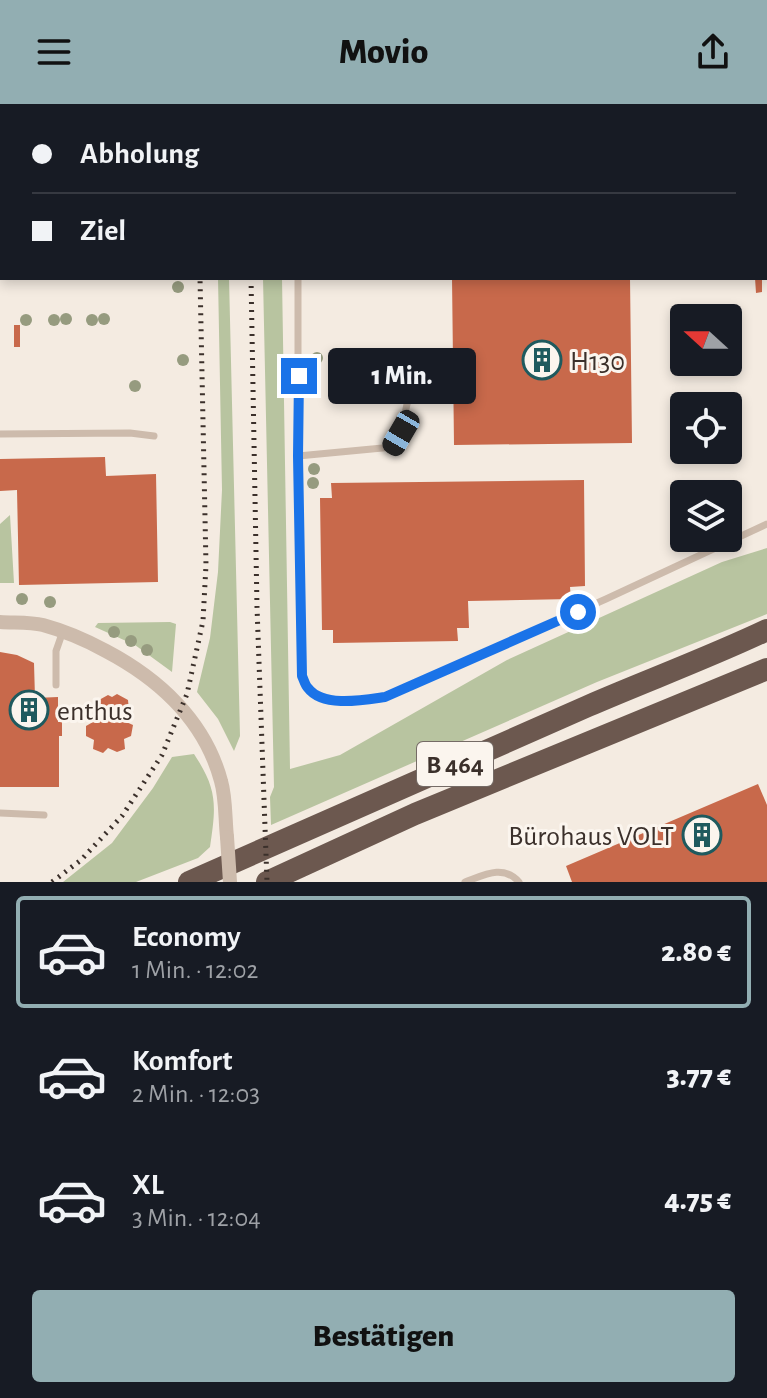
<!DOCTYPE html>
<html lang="de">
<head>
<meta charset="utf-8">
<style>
	:root { --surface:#171b24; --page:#242831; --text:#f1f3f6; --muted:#9ea1a6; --line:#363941; --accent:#92aeb2 }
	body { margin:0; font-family:"Alegreya Sans",sans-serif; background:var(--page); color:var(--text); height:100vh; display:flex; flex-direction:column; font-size:30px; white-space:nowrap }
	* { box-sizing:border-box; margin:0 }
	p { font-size:26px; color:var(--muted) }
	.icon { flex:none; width:44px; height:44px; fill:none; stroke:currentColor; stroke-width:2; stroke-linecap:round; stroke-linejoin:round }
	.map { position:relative; height:778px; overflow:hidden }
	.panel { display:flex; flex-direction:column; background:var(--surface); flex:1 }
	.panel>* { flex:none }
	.top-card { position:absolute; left:0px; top:0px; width:768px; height:176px; box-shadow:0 4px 12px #0003; display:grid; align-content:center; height:176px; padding:0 32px; background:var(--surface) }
	.needle { width:52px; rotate:291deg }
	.fabs { position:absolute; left:670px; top:200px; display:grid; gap:16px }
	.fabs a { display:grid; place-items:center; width:72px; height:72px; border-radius:8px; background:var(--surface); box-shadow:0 4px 12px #0003; font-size:40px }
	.end { position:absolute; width:36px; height:36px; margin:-18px; border:10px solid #1a73e8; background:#fff; box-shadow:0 0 0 4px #fff }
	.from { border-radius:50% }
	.bubble { position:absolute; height:56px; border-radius:8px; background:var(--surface); box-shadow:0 4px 12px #0003; font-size:26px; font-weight:800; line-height:56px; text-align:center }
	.car { position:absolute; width:24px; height:48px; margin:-24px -12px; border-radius:10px; box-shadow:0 0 6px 2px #0007; background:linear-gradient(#222 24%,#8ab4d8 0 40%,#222 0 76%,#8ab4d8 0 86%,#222 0) }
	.top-card b { display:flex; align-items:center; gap:28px; height:76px; font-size:30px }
	.top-card b+b { border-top:2px solid var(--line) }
	.top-card i { width:20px; height:20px; background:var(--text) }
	ul { padding:14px 0 0; list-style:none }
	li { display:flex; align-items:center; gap:24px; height:112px; margin:0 16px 12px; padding:0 16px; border:4px solid transparent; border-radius:8px }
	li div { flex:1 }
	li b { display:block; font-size:30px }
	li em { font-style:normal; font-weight:800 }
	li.selected { border-color:var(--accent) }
	li>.icon { width:72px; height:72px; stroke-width:1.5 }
	.cta { display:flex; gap:16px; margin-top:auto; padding:16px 32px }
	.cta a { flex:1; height:92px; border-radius:8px; background:var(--accent); color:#111; font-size:32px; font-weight:800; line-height:92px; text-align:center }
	header { display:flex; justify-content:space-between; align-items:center; height:104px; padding:0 32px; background:var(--accent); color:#111; font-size:36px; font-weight:800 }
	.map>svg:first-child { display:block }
	.green { fill:#b8c4a0 }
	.building { fill:#c8694b }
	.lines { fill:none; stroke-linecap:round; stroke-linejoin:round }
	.service { stroke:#cdbbac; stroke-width:7 }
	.minor { stroke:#cdbbac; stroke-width:14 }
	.trunk { stroke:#6c584f; stroke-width:22 }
	.rail { stroke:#3b302b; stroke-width:5; stroke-dasharray:2 6; stroke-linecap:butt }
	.minor-bridge { stroke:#cdbbac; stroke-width:14 }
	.tree { fill:#969b7f }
	.route { stroke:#1a73e8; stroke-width:10 }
	.labels { text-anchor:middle; stroke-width:6; stroke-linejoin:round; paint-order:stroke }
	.shield { fill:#fbf5ee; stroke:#756b66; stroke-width:2 }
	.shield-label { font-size:26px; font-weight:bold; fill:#3b302b }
	.poi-label { font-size:28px; fill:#3b302b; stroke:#fbf5ee; text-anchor:start }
</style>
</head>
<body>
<header><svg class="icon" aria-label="menu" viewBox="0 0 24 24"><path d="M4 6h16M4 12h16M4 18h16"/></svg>Movio<svg class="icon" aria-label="share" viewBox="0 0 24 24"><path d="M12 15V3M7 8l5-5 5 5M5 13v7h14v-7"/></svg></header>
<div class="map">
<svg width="767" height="778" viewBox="0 0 767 778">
	<rect width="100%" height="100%" fill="#f4ebe1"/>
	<path class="green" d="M218 174H229L240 632 234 647 218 615 197 588 210 534 218 468 222 386Z
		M263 174H282L290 665 340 651 507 556 722 458 767 444V510L597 578 271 721 270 693 274 683Z
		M10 411 14 479H0V420Z
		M170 518 176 520 172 568 135 541 95 523 98 519Z
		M194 650C218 686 216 702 210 743L198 754 136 778H63L112 739 153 684 172 653Z"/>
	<path class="building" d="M452 174H630L632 339 454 341Z
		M755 174H762V188L756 189Z
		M14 221H20V243H14Z
		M105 353 106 372 156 370 158 478 19 481 17 386 0 387V355Z
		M584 376 585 482 570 483 571 495 468 497 469 524H457L458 537 333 539V526H322L320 394H332L331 379Z
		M0 548 17 551 34 559 35 594 58 593V618H62V632H59V683H0Z
		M117 590 128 596 129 607 124 611V617L133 621 131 632 124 635 125 645 117 648 108 644 103 649 93 645 94 636 86 632V622L93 618V609L101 606 99 596 108 591 112 593Z
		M758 680 767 701V778H572L566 762Z"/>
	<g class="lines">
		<path class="service" d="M551 0V2
			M582 0V2
			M306 2V0
			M611 2V0
			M653 2V0
			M298 174V352L302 572C304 576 305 581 308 584 323 604 364 596 385 593L606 495 767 420
			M0 330 130 329 154 332
			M298 352 393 343 401 329 412 276
			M56 581V547L63 527
			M0 709 44 711
			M465 778C484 771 503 760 519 778"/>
		<path class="minor" d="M0 518C14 519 30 518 43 521 65 527 86 536 106 547 159 575 205 617 221 677 226 694 225 715 227 733"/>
		<path class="trunk" d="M189 778C322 719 455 660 588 602 648 576 708 554 767 526
			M267 778 415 710 767 565"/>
		<path class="rail" d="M197 0V2
			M247 0V2
			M251 174 257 503 267 778
			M52 778 81 756 122 712 162 651 187 590 203 517 206 461 200 174"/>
		<path class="minor-bridge" d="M227 733 230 778"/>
	</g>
	<g class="tree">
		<circle cx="178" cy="183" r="6"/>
		<circle cx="66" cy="215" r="6"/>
		<circle cx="104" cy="215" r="6"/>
		<circle cx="26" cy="216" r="6"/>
		<circle cx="54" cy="216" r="6"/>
		<circle cx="92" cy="216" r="6"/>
		<circle cx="317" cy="254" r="6"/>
		<circle cx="183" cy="256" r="6"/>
		<circle cx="135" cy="282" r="6"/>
		<circle cx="314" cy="365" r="6"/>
		<circle cx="313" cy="379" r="6"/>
		<circle cx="22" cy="495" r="6"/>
		<circle cx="50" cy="498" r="6"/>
		<circle cx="114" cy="528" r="6"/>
		<circle cx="131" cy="537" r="6"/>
		<circle cx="147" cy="546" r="6"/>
	</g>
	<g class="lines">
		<path class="route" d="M299 272 298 352 302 572C304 576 305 581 308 584 323 604 364 596 385 593L578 508"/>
	</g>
	<defs>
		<g id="building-ring" transform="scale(2)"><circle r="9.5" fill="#fbf5ee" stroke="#1f5a5e" stroke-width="1.5"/><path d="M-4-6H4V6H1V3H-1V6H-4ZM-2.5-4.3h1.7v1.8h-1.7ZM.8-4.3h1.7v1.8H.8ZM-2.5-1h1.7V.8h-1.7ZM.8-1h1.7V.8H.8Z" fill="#1f5a5e"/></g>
	</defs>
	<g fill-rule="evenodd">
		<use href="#building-ring" x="542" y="256"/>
		<use href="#building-ring" x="29" y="606"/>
		<use href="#building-ring" x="702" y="731"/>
	</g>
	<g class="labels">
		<rect class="shield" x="417" y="638" width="76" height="44" rx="6"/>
		<g class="shield-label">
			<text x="455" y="669">B 464</text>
		</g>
		<g class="poi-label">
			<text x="570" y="266">H130</text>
			<text x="57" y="616">enthus</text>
			<text x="674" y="741" text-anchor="end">Bürohaus VOLT</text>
		</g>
	</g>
</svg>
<div class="fabs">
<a><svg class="needle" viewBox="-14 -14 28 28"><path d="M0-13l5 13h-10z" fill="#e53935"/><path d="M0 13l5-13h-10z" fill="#9ea1a6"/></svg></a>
<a><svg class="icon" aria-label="locate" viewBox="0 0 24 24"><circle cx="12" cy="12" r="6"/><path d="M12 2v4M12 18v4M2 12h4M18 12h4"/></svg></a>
<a><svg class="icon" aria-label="layers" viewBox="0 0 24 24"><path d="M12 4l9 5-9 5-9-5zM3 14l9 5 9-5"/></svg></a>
</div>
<i class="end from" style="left:578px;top:508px"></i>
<i class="end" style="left:299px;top:272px"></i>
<div class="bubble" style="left:328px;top:244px;width:148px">1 Min.</div>
<i class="car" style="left:401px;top:329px;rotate:210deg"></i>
<div class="top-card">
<b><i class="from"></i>Abholung</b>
<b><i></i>Ziel</b>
</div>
</div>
<section class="panel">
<ul>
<li class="selected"><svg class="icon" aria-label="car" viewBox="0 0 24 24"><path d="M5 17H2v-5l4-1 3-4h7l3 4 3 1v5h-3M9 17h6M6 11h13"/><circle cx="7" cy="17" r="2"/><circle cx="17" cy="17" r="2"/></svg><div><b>Economy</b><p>1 Min. · 12:02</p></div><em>2.80 €</em></li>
<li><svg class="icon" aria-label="car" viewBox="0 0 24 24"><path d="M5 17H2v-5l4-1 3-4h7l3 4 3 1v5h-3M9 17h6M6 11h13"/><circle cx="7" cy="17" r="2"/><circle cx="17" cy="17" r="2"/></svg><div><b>Komfort</b><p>2 Min. · 12:03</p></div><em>3.77 €</em></li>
<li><svg class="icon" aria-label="car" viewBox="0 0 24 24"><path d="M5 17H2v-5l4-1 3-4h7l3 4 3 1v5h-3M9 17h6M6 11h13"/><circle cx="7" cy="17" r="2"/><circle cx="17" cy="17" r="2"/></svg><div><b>XL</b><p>3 Min. · 12:04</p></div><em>4.75 €</em></li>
</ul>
<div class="cta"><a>Bestätigen</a></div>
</section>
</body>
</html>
